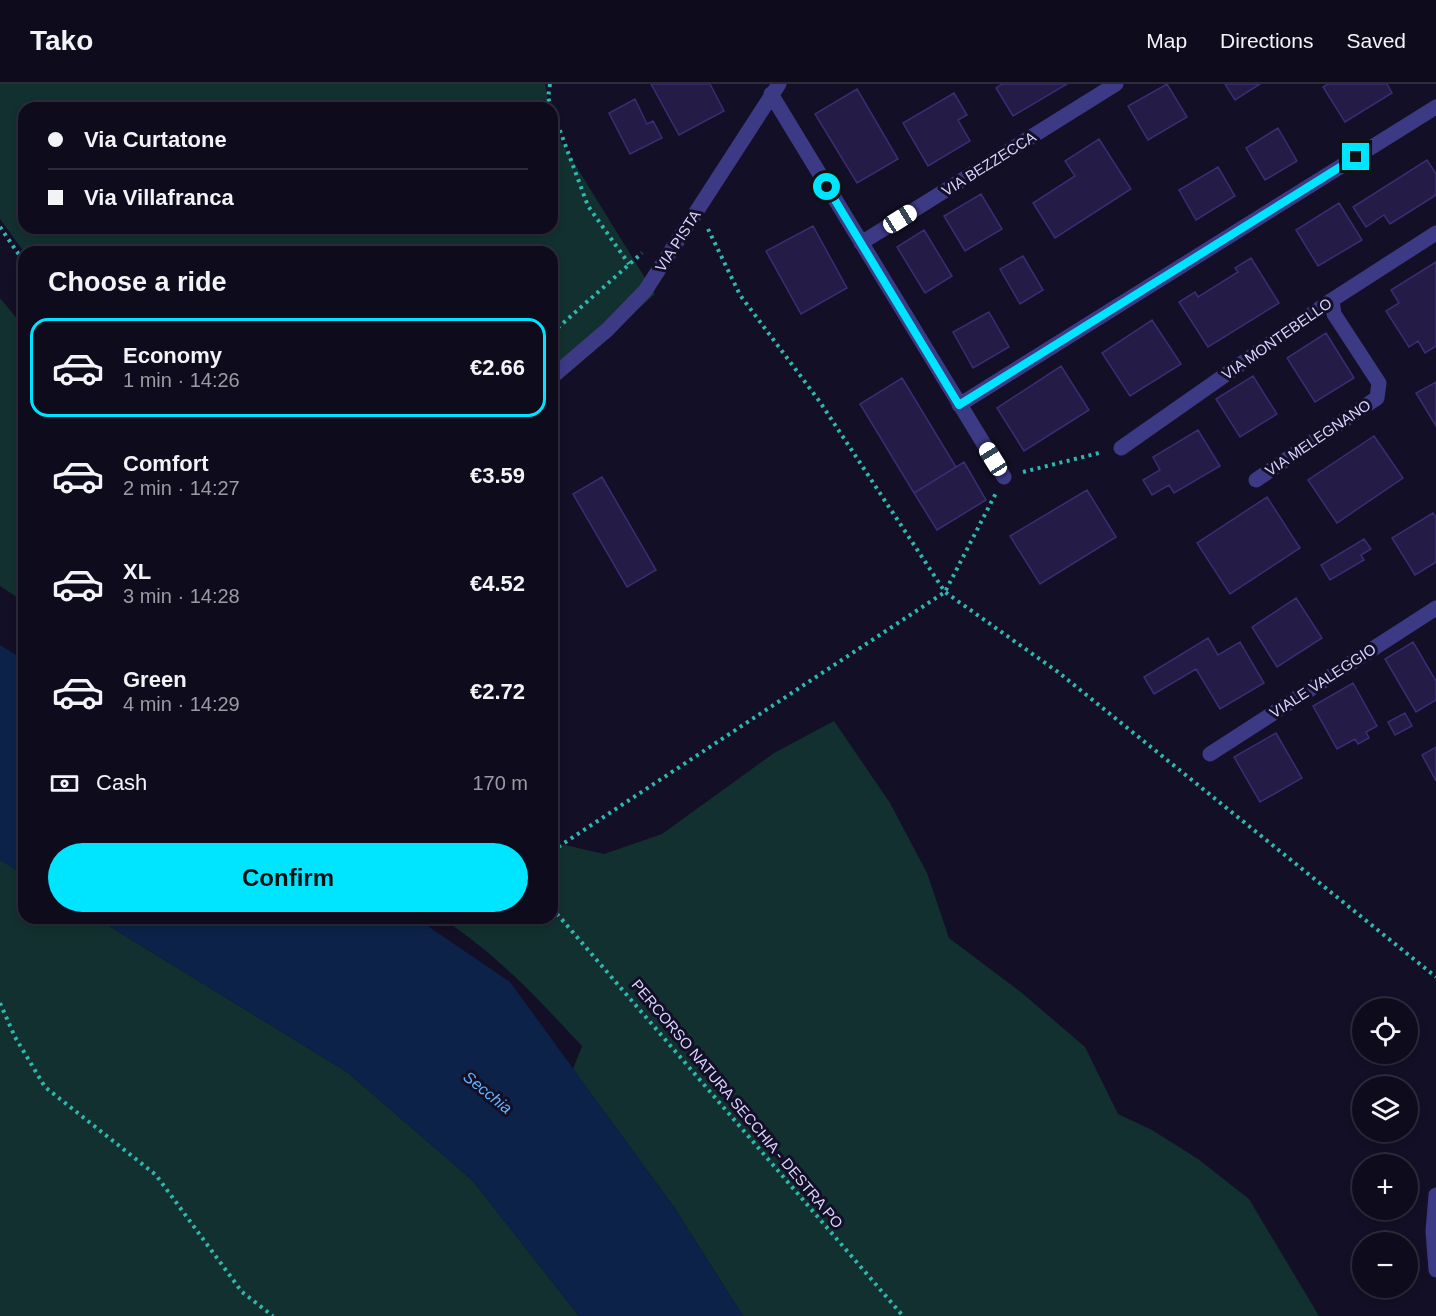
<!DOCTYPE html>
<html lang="en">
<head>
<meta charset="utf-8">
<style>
	:root { --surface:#0e0b1c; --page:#171425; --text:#f1f3f6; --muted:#9b9ba3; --line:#2e2b3b; --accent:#00e5ff }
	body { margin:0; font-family:Helvetica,sans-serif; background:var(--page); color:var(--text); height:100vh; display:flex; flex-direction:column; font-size:22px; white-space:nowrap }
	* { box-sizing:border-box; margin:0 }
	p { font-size:20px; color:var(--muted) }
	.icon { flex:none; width:33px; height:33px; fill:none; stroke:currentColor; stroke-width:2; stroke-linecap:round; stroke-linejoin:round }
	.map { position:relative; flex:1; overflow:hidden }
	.side { position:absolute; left:18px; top:162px; width:540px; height:678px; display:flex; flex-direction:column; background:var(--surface); border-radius:18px; box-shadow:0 3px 9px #0003,0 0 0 2px var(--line) }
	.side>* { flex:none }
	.hud { position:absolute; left:18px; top:18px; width:540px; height:132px; border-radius:18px; box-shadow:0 3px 9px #0003,0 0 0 2px var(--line); display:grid; align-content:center; height:132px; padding:0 30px; background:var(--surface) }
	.controls { position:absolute; left:1352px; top:914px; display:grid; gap:12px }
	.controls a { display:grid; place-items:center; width:66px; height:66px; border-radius:50%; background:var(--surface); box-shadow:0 3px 9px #0003,0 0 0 2px var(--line); font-size:30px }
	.end { position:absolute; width:27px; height:27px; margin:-14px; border:8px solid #00e5ff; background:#111; box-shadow:0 0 0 3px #111 }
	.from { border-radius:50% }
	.car { position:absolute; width:18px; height:36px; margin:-18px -9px; border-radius:8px; box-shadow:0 0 4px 2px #0007; background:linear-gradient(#fff 24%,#345 0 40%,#fff 0 76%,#345 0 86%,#fff 0) }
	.hud b { display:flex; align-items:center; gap:21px; height:57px; font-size:22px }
	.hud b+b { border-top:2px solid var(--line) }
	.hud i { width:15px; height:15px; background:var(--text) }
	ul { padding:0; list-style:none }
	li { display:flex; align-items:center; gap:18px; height:99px; margin:0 12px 9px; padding:0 18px; border:3px solid transparent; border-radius:18px }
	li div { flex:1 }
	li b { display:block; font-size:22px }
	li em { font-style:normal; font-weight:600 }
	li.selected { border-color:var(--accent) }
	li>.icon { width:54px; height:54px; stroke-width:1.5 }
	h2 { padding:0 30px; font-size:27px; line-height:72px }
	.pay { display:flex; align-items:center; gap:15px; height:66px; padding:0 30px; font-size:22px }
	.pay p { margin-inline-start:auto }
	.cta { display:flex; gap:12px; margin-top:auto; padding:12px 30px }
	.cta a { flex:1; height:69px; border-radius:36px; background:var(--accent); color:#111; font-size:24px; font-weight:600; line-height:69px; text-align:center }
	header { display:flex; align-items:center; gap:36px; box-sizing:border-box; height:84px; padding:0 30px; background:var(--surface); border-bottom:2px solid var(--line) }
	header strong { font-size:28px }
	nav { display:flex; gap:33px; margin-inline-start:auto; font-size:21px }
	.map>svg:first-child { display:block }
	.green { fill:#12302f }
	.water { fill:#0c2248 }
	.building { fill:#241b47; stroke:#3b2d73; stroke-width:1.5 }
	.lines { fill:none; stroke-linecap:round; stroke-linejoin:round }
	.path { stroke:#2fb8b0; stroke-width:4; stroke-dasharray:3 4.5; stroke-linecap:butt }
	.minor { stroke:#3d3a85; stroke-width:15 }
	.route { stroke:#00e5ff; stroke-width:8 }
	.labels { text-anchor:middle; stroke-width:6; stroke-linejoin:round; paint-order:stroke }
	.street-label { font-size:15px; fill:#d9d4ff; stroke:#130f26 }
	.water-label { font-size:16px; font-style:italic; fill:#62b6ff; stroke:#130f26 }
</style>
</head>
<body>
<header>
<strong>Tako</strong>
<nav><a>Map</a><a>Directions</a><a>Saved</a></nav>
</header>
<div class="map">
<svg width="1436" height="1232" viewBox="0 0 1436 1232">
	<rect width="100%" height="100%" fill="#130f26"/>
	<path class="green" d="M0 0H545L550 24H24V144H552V32L555 48 655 210 552 301V168H24L0 135Z
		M0 214 24 243V518L0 502Z
		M834 637 890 719 927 789 949 854 1022 909 1085 963 1118 1030 1152 1046 1198 1075 1249 1115 1319 1232H743L674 1123 573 985 582 962C538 915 496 869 441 834H552V758L604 770 662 750 774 669Z
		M0 776 24 790V834H96L347 988 472 1096 579 1232H0Z"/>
	<path class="water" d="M0 561 24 576V790L0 776Z
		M96 834H416L510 898 674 1123 743 1232H579L472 1096 347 988Z"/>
	<path class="building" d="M651 0H710L724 27 679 51Z
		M1002 0H1067L1013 32 996 4Z
		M1167 0 1187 33 1148 56 1128 22Z
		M1225 0H1260L1235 16Z
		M1328 0H1387L1392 9 1345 38 1323 3Z
		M857 5 898 75 857 99 815 30Z
		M954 9 967 31 958 36 970 57 928 82 903 39Z
		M635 15 647 40 653 37 662 54 630 70 609 29Z
		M1278 44 1297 77 1265 96 1246 64Z
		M1099 55 1131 105 1055 154 1033 119 1075 92 1065 77Z
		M1427 76 1436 90V111L1390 140 1384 131 1366 143 1353 123Z
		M1218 83 1235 112 1196 136 1179 106Z
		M981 110 1002 145 965 167 944 132Z
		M1339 119 1362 156 1318 182 1296 146Z
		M813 142 847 204 801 230 766 167Z
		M924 146 952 192 925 209 897 163Z
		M1023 172 1043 206 1020 220 1000 185Z
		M1251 174 1279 219 1208 263 1179 218 1195 208 1198 213 1238 188 1235 184Z
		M1436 178V262L1425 269 1418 257 1409 263 1386 227 1399 219 1391 206Z
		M989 228 1009 263 973 284 953 248Z
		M1152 236 1181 280 1130 312 1102 269Z
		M1326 249 1354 294 1315 318 1287 274Z
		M1061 282 1089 326 1024 367 997 324Z
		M1253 292 1277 330 1240 353 1216 315Z
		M902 294 956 383 914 409 860 320Z
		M1436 298V342L1416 309Z
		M1198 346 1220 382 1174 409 1169 401 1152 411 1143 396 1160 386 1153 373Z
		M1374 352 1403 394 1337 439 1308 396Z
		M964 378 986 416 937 446 914 409Z
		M602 393 656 486 627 503 573 410Z
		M1087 406 1116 453 1040 500 1010 452Z
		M1267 413 1300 464 1230 510 1197 459Z
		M1433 429 1436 433V478L1415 491 1392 454Z
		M1364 455 1371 465 1361 471 1364 476 1330 496 1321 481Z
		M1296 514 1322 554 1277 583 1252 543Z
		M1208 554 1218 571 1240 558 1264 599 1220 625 1196 585 1154 610 1144 593Z
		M1413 558 1436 597V616L1416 628 1385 575Z
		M1353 599 1377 642 1366 648 1369 654 1358 660 1355 655 1337 665 1313 622Z
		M1405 629 1412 642 1395 651 1388 638Z
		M1276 649 1302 694 1260 718 1234 673Z
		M1436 663V697L1422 671Z"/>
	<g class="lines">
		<path class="path" d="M550 0 548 14 552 24
			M552 25 588 122 629 180
			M0 143 24 178
			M708 145 740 211 820 318 945 508 1058 588 1436 893
			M552 249 642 169
			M1023 388 1103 368
			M552 767 945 508 996 409
			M552 824 903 1232
			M0 919 15 953 45 1003 156 1091 242 1208 273 1232"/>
		<path class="minor" d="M771 10 1004 393
			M861 159 1116 0
			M552 293 607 246 645 207 779 0
			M959 321 1436 23
			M1121 364 1332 216 1436 149
			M1256 396 1377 314 1379 299 1334 230 1332 216
			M1210 670 1436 524
			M1436 1111 1433 1147 1436 1186"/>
	</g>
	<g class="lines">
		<path class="route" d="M827 103 959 321 1356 73"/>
	</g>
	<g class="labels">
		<g class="street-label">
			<text transform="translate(989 80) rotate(-32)" y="5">VIA BEZZECCA</text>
			<text transform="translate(678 157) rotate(-57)" y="5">VIA PISTA</text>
			<text transform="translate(1277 255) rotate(-35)" y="5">VIA MONTEBELLO</text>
			<text transform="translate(1318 354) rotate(-34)" y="5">VIA MELEGNANO</text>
			<text transform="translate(1323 597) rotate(-33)" y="5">VIALE VALEGGIO</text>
			<text transform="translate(737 1020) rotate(50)" y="5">PERCORSO NATURA SECCHIA - DESTRA PO</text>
		</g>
		<g class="water-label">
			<text transform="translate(488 1008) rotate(39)" y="6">Secchia</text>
		</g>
	</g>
</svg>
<div class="controls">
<a><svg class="icon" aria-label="locate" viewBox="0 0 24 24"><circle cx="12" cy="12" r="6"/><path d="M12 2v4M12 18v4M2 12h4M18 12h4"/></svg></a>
<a><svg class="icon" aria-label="layers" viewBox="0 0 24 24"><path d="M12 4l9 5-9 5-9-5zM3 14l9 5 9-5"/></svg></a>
<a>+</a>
<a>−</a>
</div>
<i class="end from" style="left:827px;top:103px"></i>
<i class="end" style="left:1356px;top:73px"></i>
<i class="car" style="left:900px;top:135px;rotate:58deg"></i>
<i class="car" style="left:993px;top:375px;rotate:328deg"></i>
<div class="hud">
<b><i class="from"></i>Via Curtatone</b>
<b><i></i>Via Villafranca</b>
</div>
<section class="side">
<h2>Choose a ride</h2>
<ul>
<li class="selected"><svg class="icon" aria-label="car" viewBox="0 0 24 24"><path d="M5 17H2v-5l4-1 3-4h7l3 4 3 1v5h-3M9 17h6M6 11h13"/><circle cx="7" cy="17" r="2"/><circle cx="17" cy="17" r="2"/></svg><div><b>Economy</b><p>1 min · 14:26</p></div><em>€2.66</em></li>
<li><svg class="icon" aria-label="car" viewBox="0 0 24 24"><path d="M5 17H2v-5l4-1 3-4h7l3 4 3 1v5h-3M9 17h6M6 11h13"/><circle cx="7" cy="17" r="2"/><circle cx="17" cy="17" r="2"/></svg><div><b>Comfort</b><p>2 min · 14:27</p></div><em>€3.59</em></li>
<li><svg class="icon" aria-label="car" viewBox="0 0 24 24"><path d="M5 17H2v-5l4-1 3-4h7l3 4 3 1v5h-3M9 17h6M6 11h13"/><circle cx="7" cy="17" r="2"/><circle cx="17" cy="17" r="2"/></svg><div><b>XL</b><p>3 min · 14:28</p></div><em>€4.52</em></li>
<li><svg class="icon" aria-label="car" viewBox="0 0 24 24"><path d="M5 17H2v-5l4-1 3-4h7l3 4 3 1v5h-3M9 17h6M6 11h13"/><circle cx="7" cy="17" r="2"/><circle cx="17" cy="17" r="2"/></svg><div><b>Green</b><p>4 min · 14:29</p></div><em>€2.72</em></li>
</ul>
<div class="pay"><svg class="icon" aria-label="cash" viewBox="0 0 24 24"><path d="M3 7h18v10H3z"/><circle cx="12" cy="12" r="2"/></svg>Cash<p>170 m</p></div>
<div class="cta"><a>Confirm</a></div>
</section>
</div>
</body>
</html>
